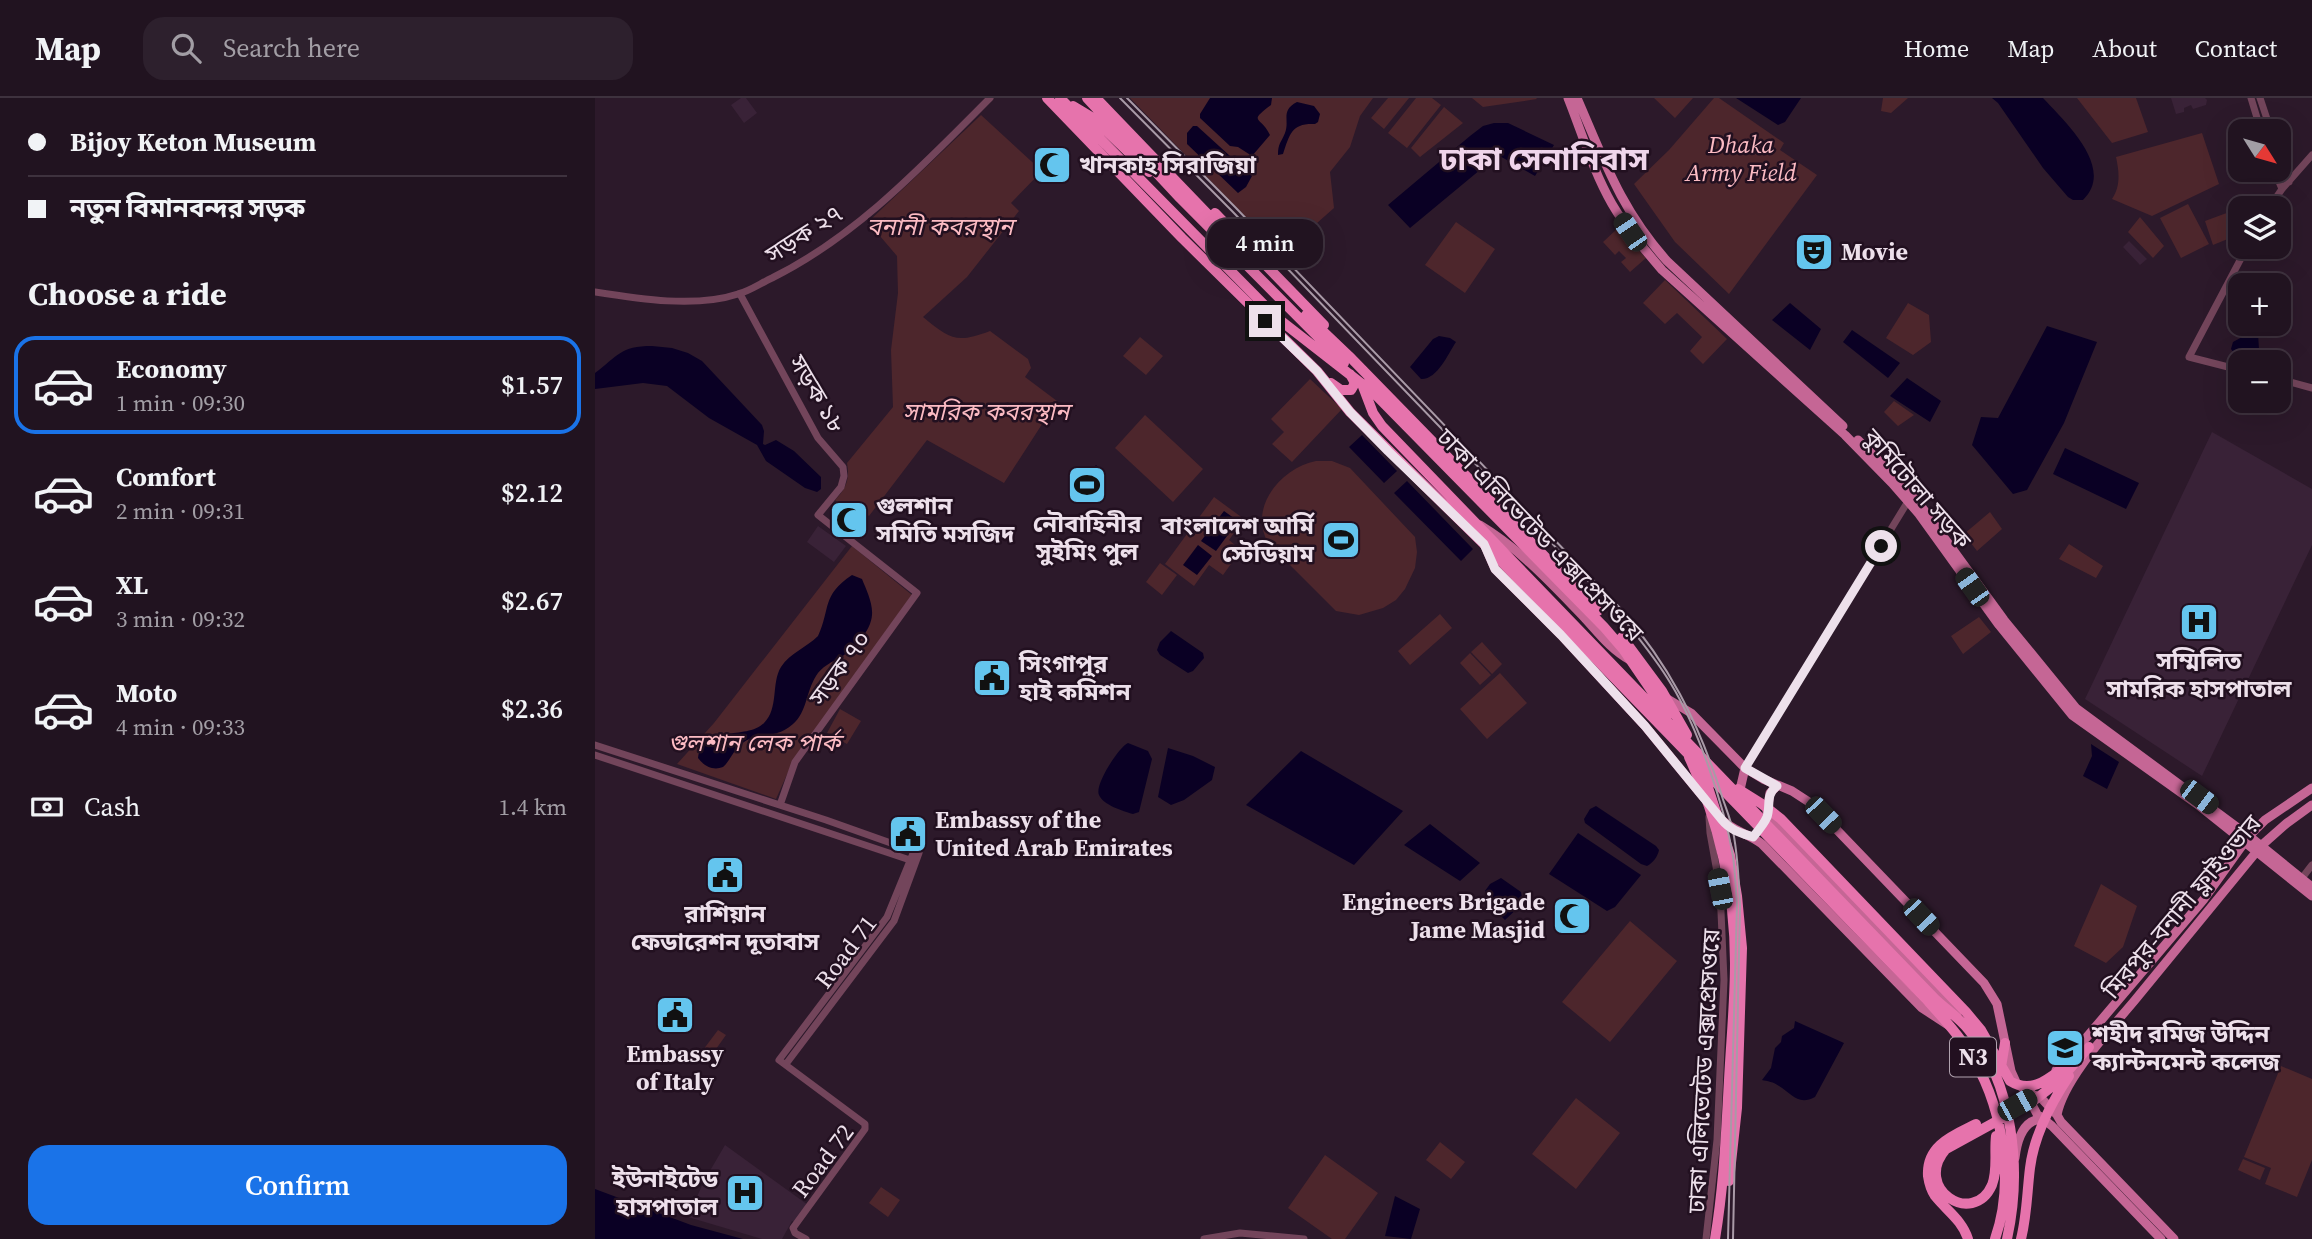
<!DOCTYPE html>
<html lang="en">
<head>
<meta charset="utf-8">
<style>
	:root { --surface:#211320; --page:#2d202d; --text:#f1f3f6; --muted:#a29ea5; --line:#3e323e; --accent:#1a73e8 }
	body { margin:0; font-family:"Source Serif 4","Noto Sans Bengali",serif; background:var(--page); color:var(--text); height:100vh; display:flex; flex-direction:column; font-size:26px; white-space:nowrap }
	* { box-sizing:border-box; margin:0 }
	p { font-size:23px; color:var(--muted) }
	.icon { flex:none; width:38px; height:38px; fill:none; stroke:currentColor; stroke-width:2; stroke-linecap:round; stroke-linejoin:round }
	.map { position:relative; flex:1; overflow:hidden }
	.sheet { display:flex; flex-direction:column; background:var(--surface); width:595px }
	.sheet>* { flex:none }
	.top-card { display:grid; align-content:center; height:154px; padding:0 28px; background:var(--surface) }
	.needle { width:46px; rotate:127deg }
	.buttons { position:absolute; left:1633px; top:21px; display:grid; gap:14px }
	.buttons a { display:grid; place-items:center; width:63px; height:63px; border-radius:14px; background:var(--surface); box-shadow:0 7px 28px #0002,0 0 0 2px var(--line); font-size:35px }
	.end { position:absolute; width:32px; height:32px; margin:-16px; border:9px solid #ede0eb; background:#111; box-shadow:0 0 0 4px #111 }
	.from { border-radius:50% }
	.bubble { position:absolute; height:49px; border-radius:21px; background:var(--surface); box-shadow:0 7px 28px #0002,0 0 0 2px var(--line); font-size:23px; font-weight:600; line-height:49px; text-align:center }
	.car { position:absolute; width:21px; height:42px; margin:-21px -10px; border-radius:9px; box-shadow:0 0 5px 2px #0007; background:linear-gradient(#222 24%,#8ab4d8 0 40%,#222 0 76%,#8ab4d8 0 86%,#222 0) }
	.top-card b { display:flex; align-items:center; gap:24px; height:66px; font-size:26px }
	.top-card b+b { border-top:2px solid var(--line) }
	.top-card i { width:18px; height:18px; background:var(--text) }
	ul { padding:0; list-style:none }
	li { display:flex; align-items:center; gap:21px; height:98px; margin:0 14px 10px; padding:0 14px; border:4px solid transparent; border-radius:21px }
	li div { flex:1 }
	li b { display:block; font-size:26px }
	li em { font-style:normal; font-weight:600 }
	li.current { border-color:var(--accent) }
	li>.icon { width:63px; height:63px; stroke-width:1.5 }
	h2 { padding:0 28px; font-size:32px; line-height:84px }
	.pay { display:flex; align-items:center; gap:18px; height:77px; padding:0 28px; font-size:26px }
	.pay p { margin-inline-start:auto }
	.action { display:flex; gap:14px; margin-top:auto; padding:14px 28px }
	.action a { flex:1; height:80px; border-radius:21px; background:var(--accent); color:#fff; font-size:28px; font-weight:600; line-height:80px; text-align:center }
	header { display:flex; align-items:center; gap:42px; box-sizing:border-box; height:98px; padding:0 35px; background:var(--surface); border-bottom:2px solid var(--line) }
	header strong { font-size:33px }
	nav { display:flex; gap:38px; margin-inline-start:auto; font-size:24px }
	.search { width:490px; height:63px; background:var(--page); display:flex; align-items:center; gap:18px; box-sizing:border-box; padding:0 24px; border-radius:21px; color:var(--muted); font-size:26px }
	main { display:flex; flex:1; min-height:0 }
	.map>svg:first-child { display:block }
	.built { fill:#392237 }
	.green { fill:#4d262c }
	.water { fill:#0a0024 }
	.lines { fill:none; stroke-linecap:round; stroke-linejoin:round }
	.minor { stroke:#73455b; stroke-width:7 }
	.major { stroke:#c56695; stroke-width:9 }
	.highway { stroke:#e673ac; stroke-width:10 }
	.tram { stroke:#a99aa7; stroke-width:2 }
	.rail { stroke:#a99aa7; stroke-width:2 }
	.route { stroke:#ede0eb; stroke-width:9 }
	.labels { text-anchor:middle; stroke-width:5; stroke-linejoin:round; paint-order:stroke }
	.shield { fill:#221020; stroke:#b0a2ae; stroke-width:2 }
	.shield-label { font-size:23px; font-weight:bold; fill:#ede0eb }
	.park-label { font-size:24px; font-style:italic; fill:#fcbbc3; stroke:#221020 }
	.poi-label { font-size:24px; font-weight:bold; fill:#ede0eb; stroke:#221020; text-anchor:start }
	.street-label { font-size:24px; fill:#ede0eb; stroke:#221020 }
	.district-label { font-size:32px; font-weight:bold; fill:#efd5eb; stroke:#221020 }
</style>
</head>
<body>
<header>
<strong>Map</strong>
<div class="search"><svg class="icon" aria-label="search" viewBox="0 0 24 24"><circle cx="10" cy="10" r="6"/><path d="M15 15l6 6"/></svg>Search here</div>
<nav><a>Home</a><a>Map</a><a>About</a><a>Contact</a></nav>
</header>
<main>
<section class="sheet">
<div class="top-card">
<b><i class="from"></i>Bijoy Keton Museum</b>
<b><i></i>নতুন বিমানবন্দর সড়ক</b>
</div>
<h2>Choose a ride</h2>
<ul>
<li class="current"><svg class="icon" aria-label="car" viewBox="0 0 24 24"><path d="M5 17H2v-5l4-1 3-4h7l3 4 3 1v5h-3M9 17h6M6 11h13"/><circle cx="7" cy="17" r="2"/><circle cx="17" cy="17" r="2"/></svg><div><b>Economy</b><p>1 min · 09:30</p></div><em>$1.57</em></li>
<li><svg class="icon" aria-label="car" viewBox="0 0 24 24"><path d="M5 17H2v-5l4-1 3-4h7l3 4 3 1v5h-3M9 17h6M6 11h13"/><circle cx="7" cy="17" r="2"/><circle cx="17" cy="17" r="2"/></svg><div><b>Comfort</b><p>2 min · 09:31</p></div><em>$2.12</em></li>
<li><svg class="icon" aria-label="car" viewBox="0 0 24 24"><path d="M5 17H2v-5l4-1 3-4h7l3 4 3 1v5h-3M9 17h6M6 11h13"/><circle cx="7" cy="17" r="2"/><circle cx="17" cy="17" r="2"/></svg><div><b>XL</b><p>3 min · 09:32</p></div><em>$2.67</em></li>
<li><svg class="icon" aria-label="car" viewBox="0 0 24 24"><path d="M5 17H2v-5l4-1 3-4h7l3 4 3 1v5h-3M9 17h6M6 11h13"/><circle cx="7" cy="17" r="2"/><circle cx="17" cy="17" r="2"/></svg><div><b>Moto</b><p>4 min · 09:33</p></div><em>$2.36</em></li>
</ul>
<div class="pay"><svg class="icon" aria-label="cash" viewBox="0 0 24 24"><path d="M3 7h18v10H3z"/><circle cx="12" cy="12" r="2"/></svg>Cash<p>1.4 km</p></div>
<div class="action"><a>Confirm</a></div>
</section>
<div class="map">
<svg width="1717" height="1141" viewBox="0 0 1717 1141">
	<rect width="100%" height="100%" fill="#2c192a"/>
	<path class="built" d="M146 0H151L162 15 149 25 136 7Z
		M1576 0H1610L1612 2 1611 7 1598 11 1596 7 1589 10V14L1581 16Z
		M1534 143 1552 161 1545 167 1528 149Z
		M1617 334 1717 391V447L1607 678 1490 601Z
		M223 428 251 448 239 464 212 444Z
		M130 1047 213 1107 202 1125 197 1123 187 1141H167L93 1119 109 1083Z"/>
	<path class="green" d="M535 0H778L765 18 755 49 735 74 739 110 687 156Z
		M793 0H814L789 31 776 20Z
		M821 0H837L846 7 812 50 793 35Z
		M877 0H941L942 1 888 9Z
		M1059 0H1098L1080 20Z
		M1119 0H1124L1189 45 1185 52 1222 77 1134 196 1080 144 1039 86 1074 52Z
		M1288 0H1313L1296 15 1286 13Z
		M1482 0H1541L1553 34 1517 45Z
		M849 9 868 25 825 59 816 50Z
		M386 17 447 73 416 105 424 113 372 179 328 219C355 241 361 246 395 233L433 261 436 270 430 279 462 303 409 385 332 342 274 418 253 403 248 409 240 402C251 391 255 381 252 365L298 309 296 252 303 195 302 158 273 124Z
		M1607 35 1624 86 1557 118 1517 101C1526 88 1524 73 1521 59Z
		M1593 106 1614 146 1586 160 1565 120Z
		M1656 106 1657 110H1645V136L1618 147 1610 123Z
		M1545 119 1569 148 1558 160 1533 134Z
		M861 124 900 151 870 195 830 167Z
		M1023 130 1051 160 1035 174 1026 164 1031 160 1024 153 1020 157 1008 144Z
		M1070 182 1132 241 1108 266 1095 253 1107 239 1082 215 1070 226 1048 205Z
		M1313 205 1334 217 1336 244 1318 257 1291 240Z
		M545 239 568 258 551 277 528 258Z
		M715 281 747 311 697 364 677 346 689 334 676 321Z
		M1299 303 1319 317 1303 328 1289 314Z
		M550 317 608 371 578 404 520 350Z
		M721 363H737L755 370 820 439 822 454 820 470 810 491 801 502 788 510 764 517 741 513 673 445C653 409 686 370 721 363Z
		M619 399 649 421 634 442 646 452 628 477 614 467 599 488 570 466Z
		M1395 414 1407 431 1382 453 1369 436Z
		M1474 446 1508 468 1501 480 1464 461Z
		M257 448 317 497 198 663 181 701 82 666 119 625Z
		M565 465 582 477 567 497 551 484Z
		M845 516 857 530 815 567 803 553Z
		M1384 519 1396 534 1368 556 1356 538Z
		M887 544 907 566 897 576 876 554Z
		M875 555 896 577 885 587 865 565Z
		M905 575 932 605 892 641 865 611Z
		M245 611 266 623 252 646 232 635Z
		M1506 786 1542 808 1528 849 1511 865 1479 848Z
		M1035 823 1082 863 1015 944 967 904Z
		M123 932 131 937 116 958 108 952Z
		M1686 968 1717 981V1062L1702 1099 1670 1086 1676 1070 1649 1059Z
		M981 1000 1025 1035 981 1091 937 1056Z
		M845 1044 870 1064 856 1081 831 1062Z
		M730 1057 783 1095 750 1141H737L693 1110Z
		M1648 1061 1670 1070 1665 1082 1643 1072Z
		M286 1089 305 1102 293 1119 274 1105Z"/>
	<path class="water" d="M615 0H677L676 7C652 25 666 18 675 37L657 58 643 49 635 48 605 20V16Z
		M1141 0H1206L1190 24 1183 27Z
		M1397 0H1448C1470 24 1521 70 1488 102H1478L1473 99 1448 70 1403 5Z
		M702 4 719 8 725 16 723 24 720 26C697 25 695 35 688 56L683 57C683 45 686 45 690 35 695 22 685 13 702 4Z
		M899 25H913L959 47 940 78 903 57 815 130 793 107 875 38 888 28Z
		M598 28H602L657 78 651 89 643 95 592 46V35Z
		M1195 205 1226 231 1215 252 1177 222Z
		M1452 228 1502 244 1469 325 1432 392 1418 396 1377 347 1386 319 1403 320Z
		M1257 232 1305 265 1293 280 1248 244Z
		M1663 235 1664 252 1660 264 1639 255 1636 251 1638 244 1649 238 1652 240 1657 236Z
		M844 238 855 240 861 244C853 256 842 282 826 281L815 269 838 241Z
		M57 248 77 250 93 255 107 263 167 327 169 333 168 346 170 347 181 342 199 353 226 379V391L222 394 210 390 171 363 162 347 114 320 72 288 48 285 0 291V275C23 258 25 248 57 248Z
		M1312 280 1346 303 1335 324 1295 298Z
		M767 337 802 373 789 385 754 349Z
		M1470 350 1544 385 1531 411 1458 376Z
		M501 367 511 376 484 406 474 397Z
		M812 383 878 451 866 463 799 395Z
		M629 413 643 423 621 453 606 443Z
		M603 447 617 458 602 477 588 467Z
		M257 477 267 481C271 491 278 505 277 517 276 533 259 551 246 559 237 564 226 569 221 578 211 594 212 614 198 626 180 642 163 634 149 644 139 650 136 662 128 669 118 673 109 668 103 660 109 625 150 643 169 625 184 610 176 585 186 569 195 555 212 549 223 538 236 510 226 498 257 477Z
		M576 533 608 555 609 560 598 573 593 575 565 557 562 552 565 544Z
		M533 645 553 653 557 661 544 714 538 716C528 713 508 707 504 697 499 687 524 649 533 645Z
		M1496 646 1524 664 1512 691 1488 678 1497 658Z
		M573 650 598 658 620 669 617 682 589 702 576 707 563 699Z
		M706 653 808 713 759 767 651 707Z
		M1001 708 1061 748 1064 752C1063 758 1058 765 1052 768L1046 766 990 725 989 721 995 711Z
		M835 726 885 765 865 783 809 747Z
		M983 735 1046 777 1020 809 1012 813 954 776Z
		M906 780 926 794 928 805 910 822 904 816 905 809 890 793 895 786Z
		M1200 923 1249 945 1220 999C1203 1008 1197 996 1184 988 1179 984 1172 983 1167 982L1176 970 1180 950 1186 944 1187 938 1199 930Z
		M0 1091 96 1127 148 1141H0Z
		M800 1098 825 1111 816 1141 790 1138Z"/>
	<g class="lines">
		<path class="minor" d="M1656 0 1666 33
			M1665 0 1676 33
			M1684 60 1694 84
			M1679 72 1687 91
			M1674 110 1687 91 1717 57
			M0 194C44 201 101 210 143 196 155 193 166 185 177 180 262 138 329 66 395 0
			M145 196 223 340 248 369 249 378 246 389 223 417 322 495 200 664 185 707
			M1645 272 1594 259 1652 149
			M1684 281 1717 290
			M0 647 231 722 324 755 299 823 191 966
			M0 657 318 763
			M1150 670 1315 400
			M1707 780 1717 767
			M211 1141 200 1135 198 1130 270 1031V1026L184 962 292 819 319 753
			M609 1141 645 1135 709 1141
			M1111 1141 1122 1042 1129 882 1125 791 1115 735 1114 719"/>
		<path class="major" d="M973 0C987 35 998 73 1017 106 1031 130 1049 151 1067 172L1250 337 1297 385 1324 416 1404 527 1477 617 1602 706 1717 798
			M982 0C1009 62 1026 112 1072 163L1248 328
			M1263 342 1318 397 1409 522 1481 610 1654 738 1717 789
			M885 427C925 451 956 485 988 518 1003 534 1015 551 1035 562
			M890 448 900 471 966 537 1050 628 1109 700
			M1071 600 1096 615 1150 670 1168 681 1197 693 1217 706 1389 885 1402 906 1416 973 1421 984 1432 994 1446 1000 1462 1017
			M1144 696 1150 670
			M1172 714 1175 695 1182 688
			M1172 718 1340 890 1362 917
			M1124 719C1136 733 1153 735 1167 746L1327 910 1353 927
			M1461 972 1491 940 1609 801 1654 738 1670 722 1717 690
			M1434 1001 1442 1016 1457 1028 1566 1141
			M1411 1014 1436 991
			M1420 1060C1422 1043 1428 1021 1448 1021
			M1579 1141 1466 1024 1462 1017C1469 980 1516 931 1540 902 1582 850 1625 799 1667 747L1692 725 1717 707"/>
		<path class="highway" d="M452 0 587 140 722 273 755 314 899 456 1331 901C1345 917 1361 933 1372 951 1407 1003 1421 1081 1400 1141
			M465 0 681 219 767 286 778 315 787 328 1341 902C1352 912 1364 920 1373 931 1419 985 1427 1074 1412 1141
			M492 0 585 100 749 265
			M501 0 649 154
			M478 8 498 20 554 74
			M620 115 729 227
			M711 217 754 258 1003 513
			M736 285 746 292H756L760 285 755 276
			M770 286 1009 529 1028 551 1073 617
			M1027 539 1067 593 1092 637
			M1094 659C1124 722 1140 796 1140 865 1140 904 1136 943 1134 982 1131 1035 1129 1088 1120 1141
			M1108 674 1135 757 1142 798 1147 850 1142 1010 1134 1083
			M1143 691 1167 706 1186 721 1371 914 1386 932 1415 983C1436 996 1452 982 1469 969
			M1406 969 1410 945
			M1401 1038C1399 1054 1403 1072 1397 1087 1378 1130 1317 1090 1351 1051L1437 1004 1464 983 1494 949
			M1373 1141C1367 1122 1352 1113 1340 1098 1336 1092 1334 1085 1333 1078 1331 1047 1359 1037 1381 1026
			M1426 1141C1432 1117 1432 1094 1435 1070 1439 1038 1456 1005 1474 978"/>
		<path class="tram" d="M532 0 641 110 1025 510C1074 567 1102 621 1125 692 1129 706 1135 719 1138 733 1143 758 1144 783 1145 808L1138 1141"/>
		<path class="rail" d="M525 0 637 113 1022 513C1041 537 1061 560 1076 586 1103 630 1129 707 1138 758 1140 774 1141 790 1142 806L1133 1141"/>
	</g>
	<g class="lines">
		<path class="route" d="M670 223 722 273 755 314 793 353 889 446 900 471 966 537 1050 628 1127 722C1135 732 1146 735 1158 739 1163 733 1169 726 1172 719 1176 707 1170 697 1182 688L1150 670 1286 448"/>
	</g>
	<defs>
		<g id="mosque-square" transform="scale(2.0125)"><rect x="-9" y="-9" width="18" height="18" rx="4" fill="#64c5ee" stroke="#221020"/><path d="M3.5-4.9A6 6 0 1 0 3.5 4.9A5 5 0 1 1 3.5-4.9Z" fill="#111"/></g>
		<g id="theatre-square" transform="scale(2.0125)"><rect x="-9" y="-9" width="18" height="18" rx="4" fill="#64c5ee" stroke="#221020"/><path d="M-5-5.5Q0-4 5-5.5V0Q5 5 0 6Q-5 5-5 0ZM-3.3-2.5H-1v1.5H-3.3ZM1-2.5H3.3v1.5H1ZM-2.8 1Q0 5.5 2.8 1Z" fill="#111"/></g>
		<g id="stadium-square" transform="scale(2.0125)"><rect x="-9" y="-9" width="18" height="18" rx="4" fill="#64c5ee" stroke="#221020"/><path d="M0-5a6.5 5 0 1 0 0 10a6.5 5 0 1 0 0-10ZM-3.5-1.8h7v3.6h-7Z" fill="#111"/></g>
		<g id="hospital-square" transform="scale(2.0125)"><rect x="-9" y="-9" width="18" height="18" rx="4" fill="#64c5ee" stroke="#221020"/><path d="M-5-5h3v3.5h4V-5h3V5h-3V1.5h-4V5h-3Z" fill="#111"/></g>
		<g id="civic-square" transform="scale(2.0125)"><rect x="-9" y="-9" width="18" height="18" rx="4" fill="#64c5ee" stroke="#221020"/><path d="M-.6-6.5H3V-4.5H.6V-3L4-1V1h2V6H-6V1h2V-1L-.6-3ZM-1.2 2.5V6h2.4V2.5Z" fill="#111"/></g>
		<g id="university-square" transform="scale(2.0125)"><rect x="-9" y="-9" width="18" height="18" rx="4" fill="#64c5ee" stroke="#221020"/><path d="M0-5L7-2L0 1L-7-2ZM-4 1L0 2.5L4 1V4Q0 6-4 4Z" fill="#111"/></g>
	</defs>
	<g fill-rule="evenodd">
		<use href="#mosque-square" x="457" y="67"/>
		<use href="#theatre-square" x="1219" y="154"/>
		<use href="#stadium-square" x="492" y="387"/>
		<use href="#mosque-square" x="254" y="422"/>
		<use href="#stadium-square" x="746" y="442"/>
		<use href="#hospital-square" x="1604" y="524"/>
		<use href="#civic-square" x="397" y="580"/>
		<use href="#civic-square" x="313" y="736"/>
		<use href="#civic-square" x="130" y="777"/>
		<use href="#mosque-square" x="977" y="818"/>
		<use href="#civic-square" x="80" y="917"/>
		<use href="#university-square" x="1470" y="950"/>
		<use href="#hospital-square" x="150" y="1095"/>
	</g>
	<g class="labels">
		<rect class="shield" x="1355" y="939.5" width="46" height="39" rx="5"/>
		<g class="shield-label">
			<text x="1378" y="967">N3</text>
		</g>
		<g class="park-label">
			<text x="1146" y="55">Dhaka<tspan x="1146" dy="28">Army Field</tspan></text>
			<text x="345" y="137">বনানী কবরস্থান</text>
			<text x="391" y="322">সামরিক কবরস্থান</text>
			<text x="159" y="653">গুলশান লেক পার্ক</text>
		</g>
		<g class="poi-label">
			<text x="484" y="75">খানকাহ সিরাজিয়া</text>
			<text x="1246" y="162">Movie</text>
			<text x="281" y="416">গুলশান<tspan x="281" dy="28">সমিতি মসজিদ</tspan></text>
			<text x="492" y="434" text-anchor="middle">নৌবাহিনীর<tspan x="492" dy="28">সুইমিং পুল</tspan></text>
			<text x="719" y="436" text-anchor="end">বাংলাদেশ আর্মি<tspan x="719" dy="28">স্টেডিয়াম</tspan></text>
			<text x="1604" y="571" text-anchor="middle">সম্মিলিত<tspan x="1604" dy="28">সামরিক হাসপাতাল</tspan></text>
			<text x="424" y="574">সিংগাপুর<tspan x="424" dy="28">হাই কমিশন</tspan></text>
			<text x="340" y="730">Embassy of the<tspan x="340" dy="28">United Arab Emirates</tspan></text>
			<text x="950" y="812" text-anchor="end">Engineers Brigade<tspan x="950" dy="28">Jame Masjid</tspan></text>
			<text x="130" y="824" text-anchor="middle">রাশিয়ান<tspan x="130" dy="28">ফেডারেশন দূতাবাস</tspan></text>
			<text x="1497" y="944">শহীদ রমিজ উদ্দিন<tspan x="1497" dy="28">ক্যান্টনমেন্ট কলেজ</tspan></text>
			<text x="80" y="964" text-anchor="middle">Embassy<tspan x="80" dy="28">of Italy</tspan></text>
			<text x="123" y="1089" text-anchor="end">ইউনাইটেড<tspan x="123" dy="28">হাসপাতাল</tspan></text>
		</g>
		<g class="street-label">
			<text transform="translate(209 136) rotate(-33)" y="8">সড়ক ২৭</text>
			<text transform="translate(222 296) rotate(59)" y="8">সড়ক ১৮</text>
			<text transform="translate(1322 391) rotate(49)" y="8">কুর্মিটোলা সড়ক</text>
			<text transform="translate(945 437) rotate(46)" y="8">ঢাকা এলিভেটেড এক্সপ্রেসওয়ে</text>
			<text transform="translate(245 570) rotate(-54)" y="8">সড়ক ৭০</text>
			<text transform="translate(1587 809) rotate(-50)" y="8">মিরপুর-বনানী ফ্লাইওভার</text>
			<text transform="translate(251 854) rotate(-53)" y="8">Road 71</text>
			<text transform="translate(1109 973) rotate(-87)" y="8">ঢাকা এলিভেটেড এক্সপ্রেসওয়ে</text>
			<text transform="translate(228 1063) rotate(-53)" y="8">Road 72</text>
		</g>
		<g class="district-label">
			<text x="949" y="72">ঢাকা সেনানিবাস</text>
		</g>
	</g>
</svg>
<div class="buttons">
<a><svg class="needle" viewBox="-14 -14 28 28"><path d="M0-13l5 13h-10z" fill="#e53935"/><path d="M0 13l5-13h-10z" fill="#a29ea5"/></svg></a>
<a><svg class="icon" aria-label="layers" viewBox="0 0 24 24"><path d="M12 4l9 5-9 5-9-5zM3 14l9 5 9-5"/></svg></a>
<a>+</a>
<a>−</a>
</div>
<i class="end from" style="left:1286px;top:448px"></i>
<i class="end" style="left:670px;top:223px"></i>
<div class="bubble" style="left:612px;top:121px;width:116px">4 min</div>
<i class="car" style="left:1035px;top:134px;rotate:326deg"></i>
<i class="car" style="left:1377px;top:489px;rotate:325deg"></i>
<i class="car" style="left:1604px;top:699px;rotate:127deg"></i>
<i class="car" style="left:1228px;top:717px;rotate:136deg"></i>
<i class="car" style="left:1125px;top:791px;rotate:349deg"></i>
<i class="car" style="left:1326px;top:819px;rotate:137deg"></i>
<i class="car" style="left:1422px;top:1007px;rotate:61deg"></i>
</div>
</main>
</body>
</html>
